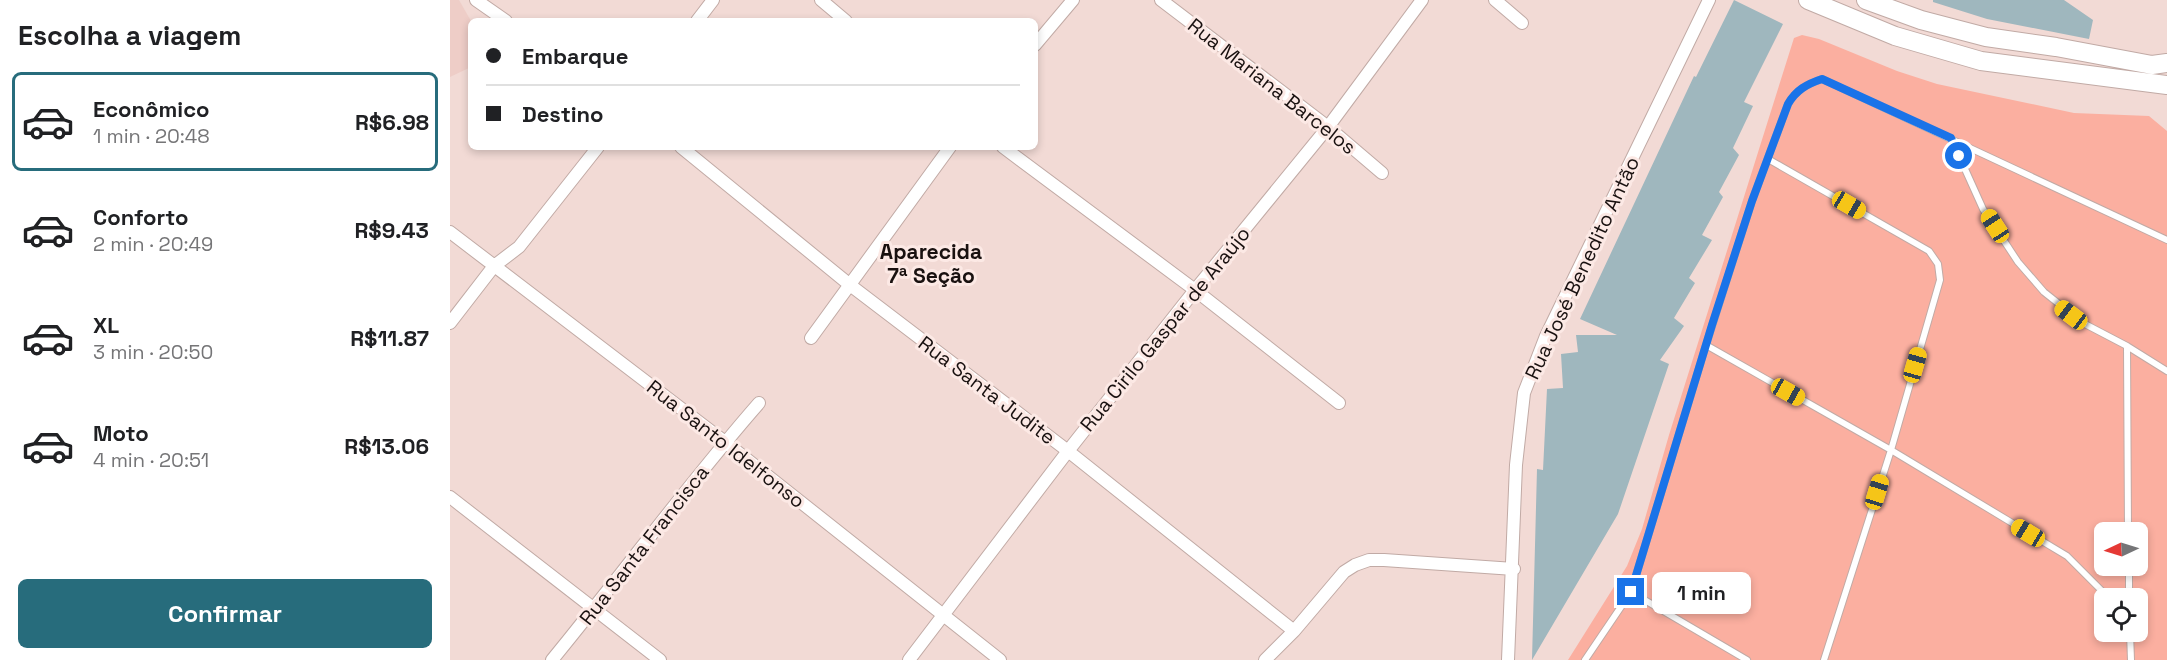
<!DOCTYPE html>
<html lang="pt">
<head>
<meta charset="utf-8">
<style>
	:root { --surface:#fff; --page:#f6f6f6; --text:#202124; --muted:#757577; --line:#e0e0e0; --accent:#276c7c }
	body { margin:0; font-family:"Space Grotesk",sans-serif; background:var(--page); color:var(--text); height:100vh; display:flex; flex-direction:column; font-size:22px; white-space:nowrap }
	* { box-sizing:border-box; margin:0 }
	p { font-size:20px; color:var(--muted) }
	.icon { flex:none; width:33px; height:33px; fill:none; stroke:currentColor; stroke-width:2; stroke-linecap:round; stroke-linejoin:round }
	.map { position:relative; flex:1; overflow:hidden }
	.side { display:flex; flex-direction:column; background:var(--surface); width:450px }
	.side>* { flex:none }
	.banner { position:absolute; left:18px; top:18px; width:570px; height:132px; border-radius:9px; box-shadow:0 3px 9px #0003; display:grid; align-content:center; height:132px; padding:0 18px; background:var(--surface) }
	.needle { width:39px; rotate:266deg }
	.tools { position:absolute; left:1644px; top:522px; display:grid; gap:12px }
	.tools a { display:grid; place-items:center; width:54px; height:54px; border-radius:9px; background:var(--surface); box-shadow:0 3px 9px #0003; font-size:30px }
	.end { position:absolute; width:27px; height:27px; margin:-14px; border:8px solid #1a73e8; background:#fff; box-shadow:0 0 0 3px #fff }
	.from { border-radius:50% }
	.bubble { position:absolute; height:42px; border-radius:9px; background:var(--surface); box-shadow:0 3px 9px #0003; font-size:20px; font-weight:700; line-height:42px; text-align:center }
	.car { position:absolute; width:18px; height:36px; margin:-18px -9px; border-radius:8px; box-shadow:0 0 4px 2px #0007; background:linear-gradient(#f5c518 24%,#345 0 40%,#f5c518 0 76%,#345 0 86%,#f5c518 0) }
	.banner b { display:flex; align-items:center; gap:21px; height:57px; font-size:22px }
	.banner b+b { border-top:2px solid var(--line) }
	.banner i { width:15px; height:15px; background:var(--text) }
	ul { padding:0; list-style:none }
	li { display:flex; align-items:center; gap:18px; height:99px; margin:0 12px 9px; padding:0 6px; border:3px solid transparent; border-radius:9px }
	li div { flex:1 }
	li b { display:block; font-size:22px }
	li em { font-style:normal; font-weight:700 }
	li.active { border-color:var(--accent) }
	li>.icon { width:54px; height:54px; stroke-width:1.5 }
	h2 { padding:0 18px; font-size:27px; line-height:72px }
	.action { display:flex; gap:12px; margin-top:auto; padding:12px 18px }
	.action a { flex:1; height:69px; border-radius:9px; background:var(--accent); color:#fff; font-size:24px; font-weight:700; line-height:69px; text-align:center }
	main { display:flex; flex:1; min-height:0 }
	.map>svg:first-child { display:block }
	.built { fill:#eecdc7 }
	.green { fill:#fbafa0; fill-rule:evenodd }
	.building { fill:#9fb7be }
	.lines { fill:none; stroke-linecap:round; stroke-linejoin:round }
	.lane-casing { stroke:#c1aaa5; stroke-width:8 }
	.street-casing { stroke:#c1aaa5; stroke-width:14 }
	.secondary-casing { stroke:#c1aaa5; stroke-width:20 }
	.lane { stroke:#fff; stroke-width:6 }
	.street { stroke:#fff; stroke-width:12 }
	.secondary { stroke:#fff; stroke-width:18 }
	.route { stroke:#1a73e8; stroke-width:8 }
	.labels { text-anchor:middle; stroke-width:6; stroke-linejoin:round; paint-order:stroke }
	.street-label { font-size:20px; fill:#191110; stroke:#fce9e5 }
	.neighbourhood-label { font-size:21px; font-weight:bold; fill:#191110; stroke:#fce9e5 }
</style>
</head>
<body>
<main>
<section class="side">
<h2>Escolha a viagem</h2>
<ul>
<li class="active"><svg class="icon" aria-label="car" viewBox="0 0 24 24"><path d="M5 17H2v-5l4-1 3-4h7l3 4 3 1v5h-3M9 17h6M6 11h13"/><circle cx="7" cy="17" r="2"/><circle cx="17" cy="17" r="2"/></svg><div><b>Econômico</b><p>1 min · 20:48</p></div><em>R$6.98</em></li>
<li><svg class="icon" aria-label="car" viewBox="0 0 24 24"><path d="M5 17H2v-5l4-1 3-4h7l3 4 3 1v5h-3M9 17h6M6 11h13"/><circle cx="7" cy="17" r="2"/><circle cx="17" cy="17" r="2"/></svg><div><b>Conforto</b><p>2 min · 20:49</p></div><em>R$9.43</em></li>
<li><svg class="icon" aria-label="car" viewBox="0 0 24 24"><path d="M5 17H2v-5l4-1 3-4h7l3 4 3 1v5h-3M9 17h6M6 11h13"/><circle cx="7" cy="17" r="2"/><circle cx="17" cy="17" r="2"/></svg><div><b>XL</b><p>3 min · 20:50</p></div><em>R$11.87</em></li>
<li><svg class="icon" aria-label="car" viewBox="0 0 24 24"><path d="M5 17H2v-5l4-1 3-4h7l3 4 3 1v5h-3M9 17h6M6 11h13"/><circle cx="7" cy="17" r="2"/><circle cx="17" cy="17" r="2"/></svg><div><b>Moto</b><p>4 min · 20:51</p></div><em>R$13.06</em></li>
</ul>
<div class="action"><a>Confirmar</a></div>
</section>
<div class="map">
<svg width="1717" height="660" viewBox="0 0 1717 660">
	<rect width="100%" height="100%" fill="#f2dad5"/>
	<path class="built" d="M0 0H9L21 21V67L0 77Z"/>
	<path class="green" d="M1352 35 1369 39 1447 71 1487 84 1624 113 1699 116 1717 131V660H1118L1177 566 1192 529 1219 435 1344 38ZM1654 532H1688V566H1654ZM1654 598H1688V632H1654Z"/>
	<path class="building" d="M1284 0 1333 24 1294 102 1303 106 1283 148 1289 155 1269 192 1273 197 1252 235 1262 240 1239 278 1245 283 1224 318 1234 326 1210 360 1219 364 1168 514 1082 660 1087 469 1093 470 1097 389 1113 388 1111 354 1128 352 1126 335H1167L1130 319 1244 76 1246 77Z
		M1483 0H1614L1643 20 1639 39 1537 19 1483 2Z"/>
	<g class="lines">
		<g class="lane-casing">
			<path id="lane" d="M1501 138 1533 209 1568 262 1594 292 1633 323 1677 346 1717 371
				M1318 159 1479 251 1488 264 1490 280 1441 450 1617 556 1659 598
				M1256 345 1441 450 1374 660
				M1677 346 1678 532
				M1679 566V598
				M1680 632 1681 660
				M1135 660 1181 592
				M1297 660 1181 592 1256 345 1302 201 1338 104C1346 90 1357 84 1372 79L1717 240"/>
		</g>
		<g class="street-casing">
			<path id="street" d="M26 0 56 21
				M371 0 396 21
				M711 0 878 127 932 173
				M1045 0 1072 23
				M247 21 263 0
				M585 45 623 0
				M231 147 400 285 618 451 844 631
				M553 147 745 290 889 403
				M0 232 275 442 550 660
				M0 323 44 266 69 247 148 147
				M361 338 500 147
				M0 497 210 660
				M102 660C172 575 237 485 309 403
				M459 660 618 451 745 290 878 127 972 0
				M815 660 844 631 894 572 905 565 919 560H934L1064 569
				M1058 660 1066 465 1074 393 1096 336 1259 0"/>
		</g>
		<g class="secondary-casing">
			<path id="secondary" d="M1358 0 1445 36 1531 61 1717 85
				M1416 0 1471 20 1536 37 1606 47 1702 65 1717 63"/>
		</g>
		<use href="#lane" class="lane"/>
		<use href="#street" class="street"/>
		<use href="#secondary" class="secondary"/>
	</g>
	<g class="lines">
		<path class="route" d="M1181 592 1262 325 1302 201 1338 104C1346 90 1357 84 1372 79L1501 138 1509 156"/>
	</g>
	<g class="labels">
		<g class="street-label">
			<text transform="translate(822 86) rotate(38)" y="7">Rua Mariana Barcelos</text>
			<text transform="translate(1132 268) rotate(-65)" y="7">Rua José Benedito Antão</text>
			<text transform="translate(715 329) rotate(-51)" y="7">Rua Cirilo Gaspar de Araújo</text>
			<text transform="translate(537 390) rotate(37)" y="7">Rua Santa Judite</text>
			<text transform="translate(276 444) rotate(38)" y="7">Rua Santo Idelfonso</text>
			<text transform="translate(194 545) rotate(-52)" y="7">Rua Santa Francisca</text>
		</g>
		<g class="neighbourhood-label">
			<text x="481" y="259">Aparecida<tspan x="481" dy="24">7ª Seção</tspan></text>
		</g>
	</g>
</svg>
<div class="tools">
<a><svg class="needle" viewBox="-14 -14 28 28"><path d="M0-13l5 13h-10z" fill="#e53935"/><path d="M0 13l5-13h-10z" fill="#757577"/></svg></a>
<a><svg class="icon" aria-label="locate" viewBox="0 0 24 24"><circle cx="12" cy="12" r="6"/><path d="M12 2v4M12 18v4M2 12h4M18 12h4"/></svg></a>
</div>
<i class="end from" style="left:1509px;top:156px"></i>
<i class="end" style="left:1181px;top:592px"></i>
<div class="bubble" style="left:1202px;top:572px;width:99px">1 min</div>
<i class="car" style="left:1399px;top:205px;rotate:120deg"></i>
<i class="car" style="left:1545px;top:226px;rotate:327deg"></i>
<i class="car" style="left:1621px;top:315px;rotate:307deg"></i>
<i class="car" style="left:1465px;top:365px;rotate:16deg"></i>
<i class="car" style="left:1338px;top:392px;rotate:119deg"></i>
<i class="car" style="left:1427px;top:492px;rotate:17deg"></i>
<i class="car" style="left:1578px;top:533px;rotate:301deg"></i>
<div class="banner">
<b><i class="from"></i>Embarque</b>
<b><i></i>Destino</b>
</div>
</div>
</main>
</body>
</html>
